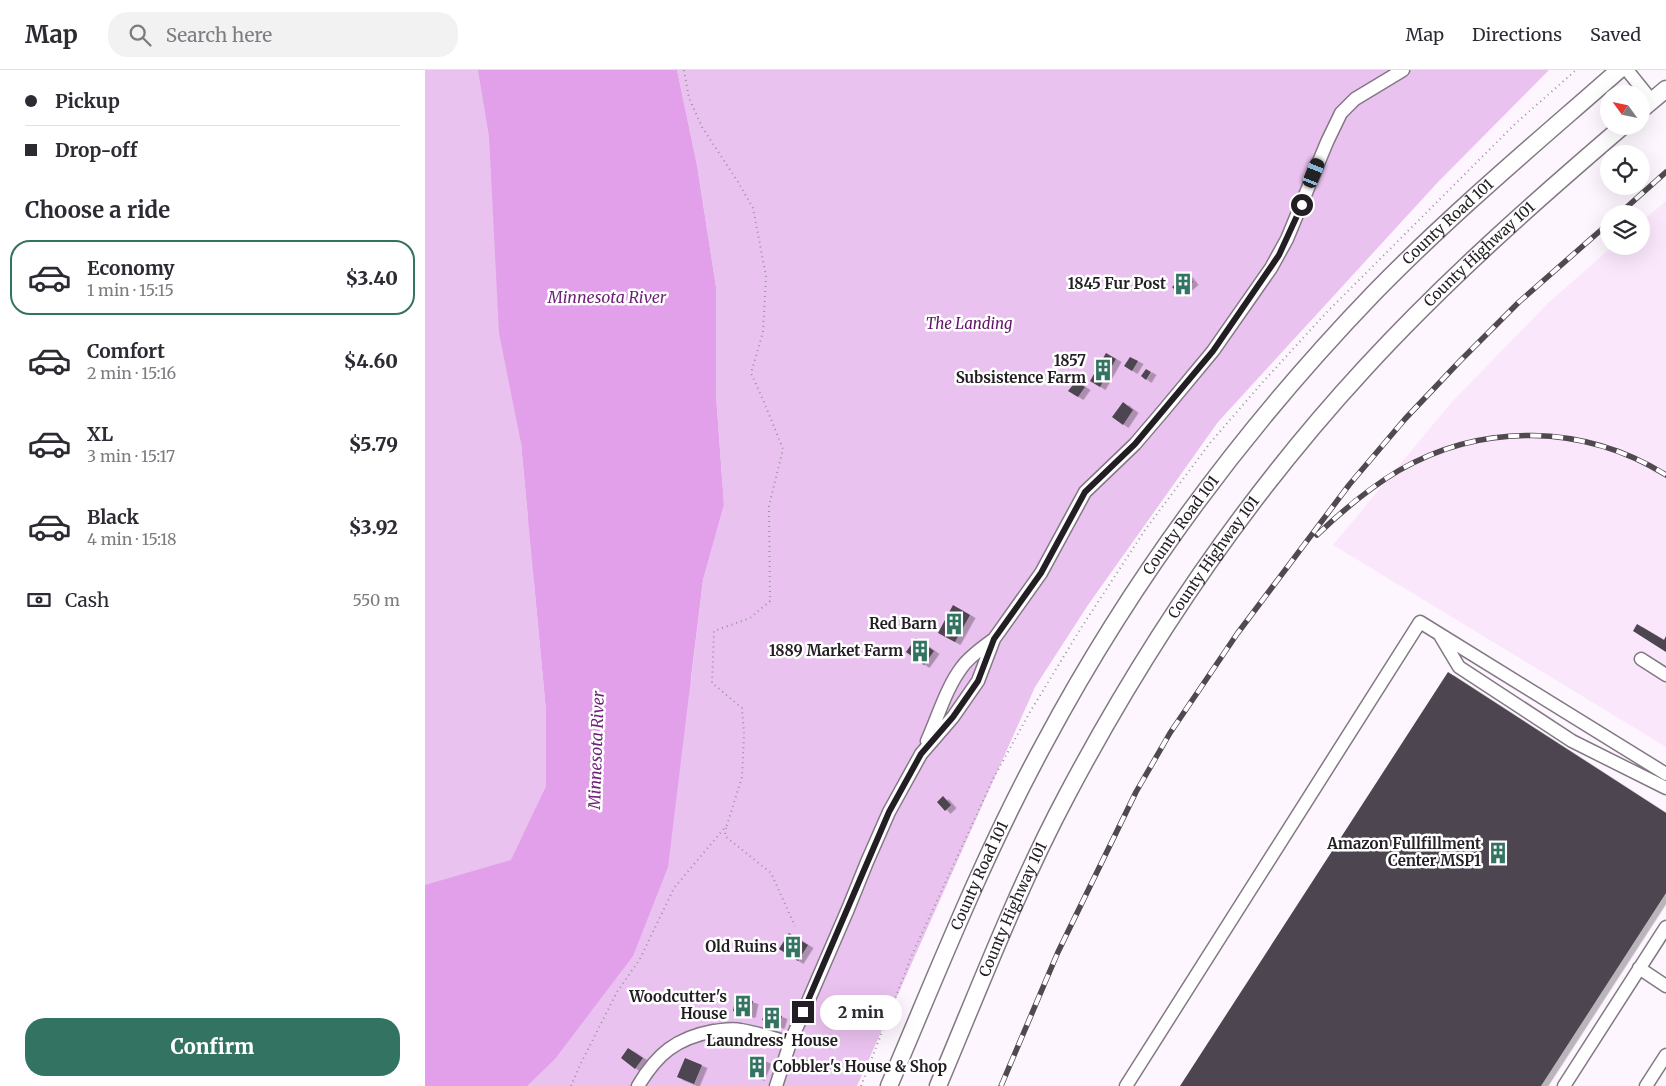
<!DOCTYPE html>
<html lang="en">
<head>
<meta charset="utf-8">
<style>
	:root { --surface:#fff; --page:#f2f2f3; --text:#2b2b33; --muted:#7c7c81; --line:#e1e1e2; --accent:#337361 }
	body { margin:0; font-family:Merriweather,serif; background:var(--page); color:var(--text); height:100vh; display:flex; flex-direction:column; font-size:19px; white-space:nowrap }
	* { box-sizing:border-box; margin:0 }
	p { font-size:16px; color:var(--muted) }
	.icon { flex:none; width:28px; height:28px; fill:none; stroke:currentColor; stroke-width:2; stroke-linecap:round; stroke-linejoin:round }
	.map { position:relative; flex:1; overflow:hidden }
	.panel { display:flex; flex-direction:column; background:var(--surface); width:425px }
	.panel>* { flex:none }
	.banner { display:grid; align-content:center; height:110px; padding:0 25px; background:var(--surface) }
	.needle { width:32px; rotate:303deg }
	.buttons { position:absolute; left:1175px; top:15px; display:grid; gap:10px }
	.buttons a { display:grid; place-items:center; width:50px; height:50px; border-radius:50%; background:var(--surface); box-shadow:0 5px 20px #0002; font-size:25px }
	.end { position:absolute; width:22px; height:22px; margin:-11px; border:6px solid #231e23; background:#fff; box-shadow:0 0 0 2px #fff }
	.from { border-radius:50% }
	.bubble { position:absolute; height:35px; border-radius:18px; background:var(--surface); box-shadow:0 5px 20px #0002; font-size:16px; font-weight:800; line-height:35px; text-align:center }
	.car { position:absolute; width:15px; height:30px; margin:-15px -8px; border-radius:6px; box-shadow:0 0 4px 1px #0007; background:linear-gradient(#222 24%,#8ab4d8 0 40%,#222 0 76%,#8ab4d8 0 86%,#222 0) }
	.banner b { display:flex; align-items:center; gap:18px; height:48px; font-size:19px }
	.banner b+b { border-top:1px solid var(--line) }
	.banner i { width:12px; height:12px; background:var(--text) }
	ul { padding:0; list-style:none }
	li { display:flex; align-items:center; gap:15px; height:75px; margin:0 10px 8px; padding:0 15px; border:2px solid transparent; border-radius:20px }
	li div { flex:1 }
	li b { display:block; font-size:19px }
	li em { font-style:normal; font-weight:800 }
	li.selected { border-color:var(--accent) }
	li>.icon { width:45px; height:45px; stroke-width:1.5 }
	h2 { padding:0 25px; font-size:22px; line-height:60px }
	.pay { display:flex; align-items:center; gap:12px; height:55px; padding:0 25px; font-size:19px }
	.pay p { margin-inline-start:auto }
	.primary-button { display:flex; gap:10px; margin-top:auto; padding:10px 25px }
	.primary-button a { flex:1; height:58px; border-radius:20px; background:var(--accent); color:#fff; font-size:20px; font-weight:800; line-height:58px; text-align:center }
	header { display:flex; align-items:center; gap:30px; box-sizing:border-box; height:70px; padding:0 25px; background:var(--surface); border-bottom:1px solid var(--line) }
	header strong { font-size:24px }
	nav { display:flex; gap:28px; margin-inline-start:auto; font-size:18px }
	.search { width:350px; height:45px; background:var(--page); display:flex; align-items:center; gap:12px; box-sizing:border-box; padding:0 18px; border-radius:20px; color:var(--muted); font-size:19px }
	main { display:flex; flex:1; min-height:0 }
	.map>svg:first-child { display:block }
	.built { fill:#fae7fc }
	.green { fill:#eac2ef }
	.water { fill:#e1a0e9 }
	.building { fill:#4e444f; filter:url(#shadow) }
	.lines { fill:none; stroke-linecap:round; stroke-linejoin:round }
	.minor-casing { stroke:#837884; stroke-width:15 }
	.major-casing { stroke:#837884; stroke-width:19 }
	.path { stroke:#9a949b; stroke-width:2; stroke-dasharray:1 4; stroke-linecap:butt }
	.minor { stroke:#fff; stroke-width:12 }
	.major { stroke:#fff; stroke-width:16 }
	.rail-casing { stroke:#504a50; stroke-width:5.5 }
	.rail { stroke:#fff; stroke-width:4; stroke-dasharray:11; stroke-linecap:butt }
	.route { stroke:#231e23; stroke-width:6 }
	.labels { text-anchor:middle; stroke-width:5; stroke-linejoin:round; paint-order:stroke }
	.street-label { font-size:15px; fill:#231e23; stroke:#fff }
	.poi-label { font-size:15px; font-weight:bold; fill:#231e23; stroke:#fff; text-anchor:end }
	.park-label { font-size:15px; font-style:italic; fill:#60116a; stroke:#fff }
	.water-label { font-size:16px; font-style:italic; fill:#6c1f76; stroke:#fff }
</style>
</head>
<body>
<header>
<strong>Map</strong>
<div class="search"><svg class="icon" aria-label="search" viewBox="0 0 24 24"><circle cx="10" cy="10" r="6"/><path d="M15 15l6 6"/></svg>Search here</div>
<nav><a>Map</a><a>Directions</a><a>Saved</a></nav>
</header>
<main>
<section class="panel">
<div class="banner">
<b><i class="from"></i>Pickup</b>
<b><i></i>Drop-off</b>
</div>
<h2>Choose a ride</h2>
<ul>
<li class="selected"><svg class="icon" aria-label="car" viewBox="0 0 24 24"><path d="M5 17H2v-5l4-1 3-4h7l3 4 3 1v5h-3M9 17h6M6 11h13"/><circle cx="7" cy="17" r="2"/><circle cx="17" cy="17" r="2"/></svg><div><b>Economy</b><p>1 min · 15:15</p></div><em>$3.40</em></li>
<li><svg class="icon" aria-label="car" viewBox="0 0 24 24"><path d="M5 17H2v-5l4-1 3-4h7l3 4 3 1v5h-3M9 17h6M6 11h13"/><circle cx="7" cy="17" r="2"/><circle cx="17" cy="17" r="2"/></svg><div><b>Comfort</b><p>2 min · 15:16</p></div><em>$4.60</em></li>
<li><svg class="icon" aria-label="car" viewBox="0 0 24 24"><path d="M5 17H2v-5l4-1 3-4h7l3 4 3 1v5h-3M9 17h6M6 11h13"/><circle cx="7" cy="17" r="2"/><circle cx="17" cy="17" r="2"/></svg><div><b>XL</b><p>3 min · 15:17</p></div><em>$5.79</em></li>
<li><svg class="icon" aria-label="car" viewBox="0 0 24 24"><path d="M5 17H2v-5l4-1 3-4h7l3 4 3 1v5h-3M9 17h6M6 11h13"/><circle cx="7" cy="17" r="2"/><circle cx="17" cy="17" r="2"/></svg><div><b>Black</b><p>4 min · 15:18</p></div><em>$3.92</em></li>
</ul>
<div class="pay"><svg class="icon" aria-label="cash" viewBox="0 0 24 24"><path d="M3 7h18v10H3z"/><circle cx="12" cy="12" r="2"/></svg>Cash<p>550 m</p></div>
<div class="primary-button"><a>Confirm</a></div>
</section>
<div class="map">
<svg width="1241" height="1016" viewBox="0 0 1241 1016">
	<defs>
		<filter id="shadow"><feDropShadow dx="5.5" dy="3" stdDeviation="0" flood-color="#0004"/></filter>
	</defs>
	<rect width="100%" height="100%" fill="#fef6ff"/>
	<path class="built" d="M1241 131V677L908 475 1025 334 1123 233 1188 176H1216V152Z"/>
	<path class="green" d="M0 0H69L96 373 103 448 108 464 109 512 121 641V716L0 986Z
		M252 0H1124L1013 112 793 352 663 535 610 617 432 1016H101L266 610 278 510 299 435 291 325V217L272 95Z"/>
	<path class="water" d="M53 0H252L272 95 291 217V325L299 435 278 510 243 797 208 886 130 989 102 1016H0V815L86 790 121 716V641L96 373 74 263 64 66Z"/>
	<path class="building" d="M762 204 768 212 754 224 747 217Z
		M681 283 691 289 675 317 665 311Z
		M705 287 713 291 707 301 699 296Z
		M721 299 726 302 721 310 716 306Z
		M651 311 660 317 653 327 643 321Z
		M698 332 708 340 698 355 687 347Z
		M528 535 545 545 530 572 513 563Z
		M1212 554 1239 570 1241 566V582L1208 561Z
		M491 568 509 581 499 595 481 582Z
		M1023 602 1241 743V823L1116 1016H755Z
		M518 726 526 735 520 741 512 732Z
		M364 863 383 875 373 891 354 879Z
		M311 926 328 931 325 945 308 941Z
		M341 940 357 946 354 956 337 950Z
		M203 978 218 988 210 999 196 988Z
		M330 986 341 991 334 1008 323 1003Z
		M260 988 277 995 269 1014 252 1007Z
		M379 989 390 992 387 1000 377 997Z"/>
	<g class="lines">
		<g class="minor-casing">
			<path id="minor" d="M1202 0 1227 31
				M1016 567 1034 597 1147 671 1241 718
				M1216 589 1241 605
				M502 671C513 647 521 618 537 597 545 586 558 577 569 569
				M1214 898 1241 916
				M213 1016C232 984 251 968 289 961 298 960 307 958 316 960 332 963 349 968 365 973
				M351 1016 365 973 423 839 442 792 464 742 496 684 528 647 553 611 569 569 616 503 660 422 710 374 739 340 788 281 846 198 862 169 902 72 916 43 930 29 978 0
				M701 1016 995 552 1241 704
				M1139 1016 1241 857
				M1221 1016 1241 985"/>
		</g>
		<g class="major-casing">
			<g id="major">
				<path d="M1216 40 1241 19"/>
				<path id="s1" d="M464 1016C513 901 559 784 619 674 707 509 820 357 949 223 1026 144 1111 73 1194 0"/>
				<path id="s2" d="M513 1016C554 919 592 819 642 725 723 572 822 426 940 298 1020 211 1108 133 1198 56"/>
			</g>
		</g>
		<path class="path" d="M301 758 300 766 346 803 370 856
			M146 1016 156 993 192 922 215 889 249 818 302 755 317 707 319 665 317 638 287 613 289 561 325 548 345 531 344 436 358 379 339 332 326 303 338 262 341 206 328 138 313 112 277 57 264 28 259 0
			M436 1016 487 885 568 709 605 642 656 558 720 460 785 373 836 314 901 243 1090 54 1151 0"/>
		<use href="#minor" class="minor"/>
		<use href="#major" class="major"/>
		<g class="rail-casing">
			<path id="rail" d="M1194 144 1241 102
				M892 465C917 441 943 419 973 401 1057 352 1159 354 1241 405
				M576 1016 633 882 711 722 745 663 812 564 924 415 980 349 1035 291 1094 232 1184 153"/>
		</g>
		<use href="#rail" class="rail"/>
	</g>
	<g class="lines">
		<path class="route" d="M378 942 464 742 496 684 528 647 553 611 569 569 616 503 660 422 710 374 788 281 854 185 877 135"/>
	</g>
	<defs>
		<g id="building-bare" transform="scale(1.725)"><path d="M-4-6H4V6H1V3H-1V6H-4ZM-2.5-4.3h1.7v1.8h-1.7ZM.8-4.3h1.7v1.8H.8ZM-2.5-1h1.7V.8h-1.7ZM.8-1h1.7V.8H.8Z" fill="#337361" stroke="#fff" stroke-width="2.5" paint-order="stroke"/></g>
	</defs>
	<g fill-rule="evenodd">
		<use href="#building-bare" x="758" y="214"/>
		<use href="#building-bare" x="678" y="300"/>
		<use href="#building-bare" x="529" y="554"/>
		<use href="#building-bare" x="495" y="581"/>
		<use href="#building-bare" x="1073" y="783"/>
		<use href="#building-bare" x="368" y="877"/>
		<use href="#building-bare" x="318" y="936"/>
		<use href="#building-bare" x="347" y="948"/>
		<use href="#building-bare" x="332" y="997"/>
	</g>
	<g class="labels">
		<g class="street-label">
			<text dy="5" stroke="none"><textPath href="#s1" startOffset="1039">County Road 101</textPath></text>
			<text dy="5" stroke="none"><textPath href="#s2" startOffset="1002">County Highway 101</textPath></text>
			<text dy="5" stroke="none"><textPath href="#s1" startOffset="634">County Road 101</textPath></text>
			<text dy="5" stroke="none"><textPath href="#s2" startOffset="598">County Highway 101</textPath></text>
			<text dy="5" stroke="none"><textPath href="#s1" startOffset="229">County Road 101</textPath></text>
			<text dy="5" stroke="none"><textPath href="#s2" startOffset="192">County Highway 101</textPath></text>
		</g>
		<g class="poi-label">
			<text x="741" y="219">1845 Fur Post</text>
			<text x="661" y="296">1857<tspan x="661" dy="17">Subsistence Farm</tspan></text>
			<text x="512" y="559">Red Barn</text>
			<text x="478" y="586">1889 Market Farm</text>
			<text x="1056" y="779">Amazon Fullfillment<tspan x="1056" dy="17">Center MSP1</tspan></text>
			<text x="352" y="882">Old Ruins</text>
			<text x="302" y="932">Woodcutter's<tspan x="302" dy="17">House</tspan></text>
			<text x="347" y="976" text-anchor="middle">Laundress' House</text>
			<text x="348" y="1002" text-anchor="start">Cobbler's House &amp; Shop</text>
		</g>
		<g class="park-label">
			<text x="544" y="259">The Landing</text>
		</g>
		<g class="water-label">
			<text x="182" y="233">Minnesota River</text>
			<text transform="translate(171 680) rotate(-88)" y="6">Minnesota River</text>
		</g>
	</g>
</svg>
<div class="buttons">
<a><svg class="needle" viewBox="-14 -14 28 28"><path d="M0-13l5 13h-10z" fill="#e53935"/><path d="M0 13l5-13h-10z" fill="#7c7c81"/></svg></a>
<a><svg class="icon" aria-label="locate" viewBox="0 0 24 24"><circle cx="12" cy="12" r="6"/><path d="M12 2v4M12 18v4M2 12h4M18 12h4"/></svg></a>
<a><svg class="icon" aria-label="layers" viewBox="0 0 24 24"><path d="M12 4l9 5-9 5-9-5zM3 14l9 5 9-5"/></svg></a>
</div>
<i class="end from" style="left:877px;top:135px"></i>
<i class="end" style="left:378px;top:942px"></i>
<div class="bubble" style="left:395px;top:925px;width:82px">2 min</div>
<i class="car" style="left:889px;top:103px;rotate:22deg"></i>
</div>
</main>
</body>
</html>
